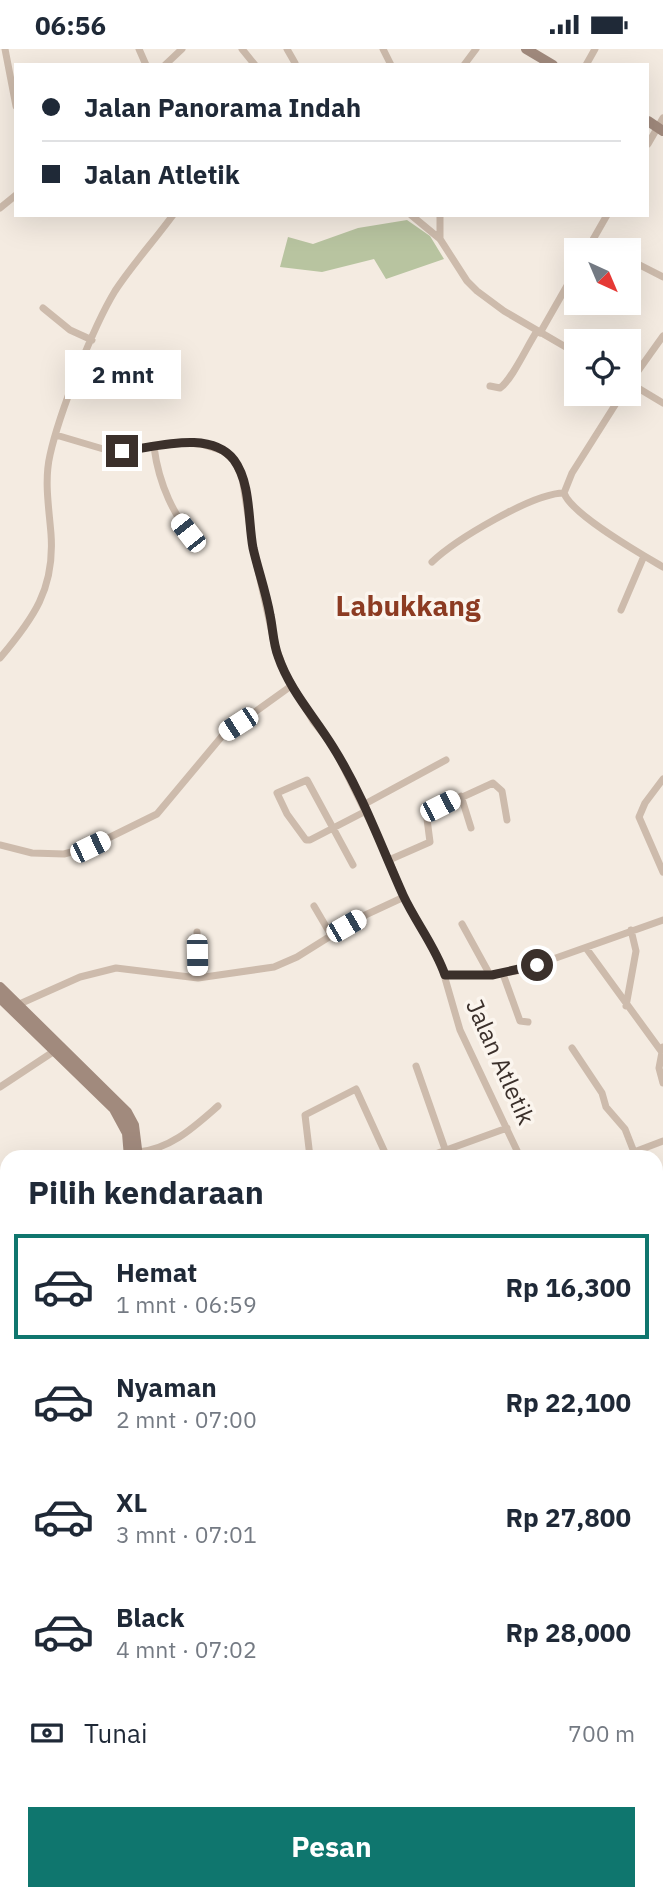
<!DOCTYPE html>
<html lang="id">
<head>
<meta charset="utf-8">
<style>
	:root { --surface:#fff; --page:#f6f6f7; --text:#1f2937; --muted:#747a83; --line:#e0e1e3; --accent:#0f766e }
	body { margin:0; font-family:"IBM Plex Sans",sans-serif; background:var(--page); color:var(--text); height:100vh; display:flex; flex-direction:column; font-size:26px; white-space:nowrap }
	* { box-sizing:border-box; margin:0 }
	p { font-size:23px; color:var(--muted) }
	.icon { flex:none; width:38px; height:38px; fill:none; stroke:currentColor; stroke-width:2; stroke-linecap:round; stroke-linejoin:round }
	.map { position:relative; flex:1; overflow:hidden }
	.details { position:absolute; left:0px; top:1101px; width:663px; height:751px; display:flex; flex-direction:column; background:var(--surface); border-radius:21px 21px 0 0; box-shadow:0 7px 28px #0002 }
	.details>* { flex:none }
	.top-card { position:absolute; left:14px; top:14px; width:635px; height:154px; border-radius:0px; box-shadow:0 7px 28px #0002; display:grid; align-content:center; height:154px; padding:0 28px; background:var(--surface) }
	.needle { width:46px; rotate:136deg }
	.fabs { position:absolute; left:564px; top:189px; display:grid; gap:14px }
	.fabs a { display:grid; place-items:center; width:77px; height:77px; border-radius:0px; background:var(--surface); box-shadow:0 7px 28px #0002; font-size:35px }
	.end { position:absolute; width:32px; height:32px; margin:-16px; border:9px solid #3b302b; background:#fff; box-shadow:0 0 0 4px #fff }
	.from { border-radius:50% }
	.bubble { position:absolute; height:49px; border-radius:0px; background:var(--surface); box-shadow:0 7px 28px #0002; font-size:23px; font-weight:700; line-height:49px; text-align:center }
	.car { position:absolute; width:21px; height:42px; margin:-21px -10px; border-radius:9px; box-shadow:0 0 5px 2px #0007; background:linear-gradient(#fff 24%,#345 0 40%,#fff 0 76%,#345 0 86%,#fff 0) }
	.top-card b { display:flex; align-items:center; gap:24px; height:66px; font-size:26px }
	.top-card b+b { border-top:2px solid var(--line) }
	.top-card i { width:18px; height:18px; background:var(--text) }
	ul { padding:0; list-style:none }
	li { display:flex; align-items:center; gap:21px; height:105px; margin:0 14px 10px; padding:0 14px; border:4px solid transparent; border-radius:0px }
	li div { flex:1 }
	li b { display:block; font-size:26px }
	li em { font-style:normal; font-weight:700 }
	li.selected { border-color:var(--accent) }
	li>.icon { width:63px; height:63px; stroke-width:1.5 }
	h2 { padding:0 28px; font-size:32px; line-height:84px }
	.pay { display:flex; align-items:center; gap:18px; height:77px; padding:0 28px; font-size:26px }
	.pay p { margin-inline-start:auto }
	.primary-button { display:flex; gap:14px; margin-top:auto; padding:14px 28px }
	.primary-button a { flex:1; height:80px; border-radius:0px; background:var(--accent); color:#fff; font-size:28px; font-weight:700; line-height:80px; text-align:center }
	.status { display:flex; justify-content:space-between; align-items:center; height:49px; padding:0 35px; background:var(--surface); direction:ltr }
	.status svg { height:19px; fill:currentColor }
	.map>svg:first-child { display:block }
	.green { fill:#b8c4a0 }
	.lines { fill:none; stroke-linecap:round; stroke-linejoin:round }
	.river { stroke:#7fb0b2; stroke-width:14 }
	.street { stroke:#cdbbac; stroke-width:7 }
	.secondary { stroke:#a18a7d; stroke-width:10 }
	.highway { stroke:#5c4a42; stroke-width:12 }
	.route { stroke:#3b302b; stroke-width:9 }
	.labels { text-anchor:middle; stroke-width:7; stroke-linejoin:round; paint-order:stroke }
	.street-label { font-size:24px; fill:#3b302b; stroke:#fbf5ee }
	.quarter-label { font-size:28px; font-weight:bold; fill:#8c3b22; stroke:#fbf5ee }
</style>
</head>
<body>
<div class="status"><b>06:56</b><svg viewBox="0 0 49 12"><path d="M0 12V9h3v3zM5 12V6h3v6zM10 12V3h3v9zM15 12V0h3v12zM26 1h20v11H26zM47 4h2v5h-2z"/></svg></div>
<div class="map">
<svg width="663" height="1851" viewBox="0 0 663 1851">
	<rect width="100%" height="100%" fill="#f4ebe1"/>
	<path class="green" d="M407 171 430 187 444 210 386 230 374 210 322 223 280 218 288 188 313 195 358 179Z
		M656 1418H663V1503H656Z"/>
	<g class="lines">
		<path class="river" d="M0 1641 7 1653
			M0 1690 7 1681"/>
		<path class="street" d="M5 0 16 57
			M139 0 146 16
			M242 0 255 16
			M287 0 295 14
			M383 0 391 16
			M165 16 182 0
			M464 16 476 0
			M586 16 595 0
			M648 95 663 69
			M0 159 16 146
			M411 166 440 190 467 232 477 242 504 262 576 304
			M440 166V190
			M593 192 611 201
			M587 201 607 166
			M628 210 663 228
			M43 259 70 281 92 291
			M540 284 576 221
			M628 333 663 354
			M628 336 663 287
			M490 337 500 339C512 331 527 297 537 282
			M622 345 572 424 564 444C572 466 641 505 663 518
			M56 386 110 402 179 394 201 395 223 402 234 411 242 428 253 499 274 593 285 623 313 672 333 697 389 811 404 848 440 912 460 981 520 1108
			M154 398C159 437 174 466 197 496
			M432 513C455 491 533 444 564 444
			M621 561 644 507
			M0 609C33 570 55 540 51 485 49 459 44 432 50 406 59 365 93 278 115 242 132 216 154 192 173 166
			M663 730 645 754 639 768 663 823
			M461 747 471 779
			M363 756 446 711
			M0 796 32 804 64 805 90 798 157 765 223 686 291 637
			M389 811 430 793 427 770 432 762 493 734 502 742 507 771
			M353 816 307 731 277 744 287 765 306 791H310L366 762
			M314 857 331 886
			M462 875 490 926
			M197 883 198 929
			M586 899 661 1002
			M503 925 520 972 528 973
			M445 926H493L522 921 663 871
			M15 957 80 928 116 919 198 929 274 918 297 908 361 868 404 848
			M626 957 636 902 631 881
			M663 998 659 1019 663 1034
			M572 999 602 1044 606 1058 625 1080 634 1103
			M416 1017 445 1100
			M0 1038 56 1001
			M138 1103C171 1100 195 1077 218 1057
			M310 1108 305 1066 356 1040 387 1108
			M427 1108 507 1079
			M621 1108 663 1092
			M656 1162 663 1163
			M0 1253 7 1262
			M0 1284 7 1281
			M0 1517 7 1534
			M656 1657 663 1652
			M656 1672 663 1673
			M53 1844 57 1851
			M217 1844 245 1851
			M408 1844 412 1851
			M454 1844 459 1851
			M82 1851 92 1844
			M565 1851 588 1844"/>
		<path class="secondary" d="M526 0 553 16
			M648 72 663 82
			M0 938 127 1063 134 1076 138 1108
			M0 949 114 1060 127 1084 129 1108
			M24 1851 33 1844"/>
		<path class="highway" d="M656 1566 663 1560
			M656 1579 663 1575
			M252 1851 253 1844"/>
	</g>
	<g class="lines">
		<path class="route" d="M122 402C154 399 210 380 234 411 251 434 248 472 253 499 258 521 266 543 270 566 273 580 273 594 278 607 290 642 314 667 333 698 362 744 381 797 403 846 416 874 435 897 445 926H492L537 916"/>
	</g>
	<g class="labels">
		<g class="street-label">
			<text transform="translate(500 1013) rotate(66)" y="8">Jalan Atletik</text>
		</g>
		<g class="quarter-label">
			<text x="408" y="567">Labukkang</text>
		</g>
	</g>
</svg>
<div class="fabs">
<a><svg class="needle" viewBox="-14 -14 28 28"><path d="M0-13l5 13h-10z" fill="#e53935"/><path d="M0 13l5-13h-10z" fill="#747a83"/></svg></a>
<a><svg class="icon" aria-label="locate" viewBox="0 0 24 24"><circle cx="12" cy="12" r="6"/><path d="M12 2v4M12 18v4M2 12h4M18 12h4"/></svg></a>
</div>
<i class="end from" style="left:537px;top:916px"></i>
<i class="end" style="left:122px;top:402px"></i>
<div class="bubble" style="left:65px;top:301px;width:116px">2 mnt</div>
<i class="car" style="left:188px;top:484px;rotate:322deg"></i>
<i class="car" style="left:238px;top:675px;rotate:237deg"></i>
<i class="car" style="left:440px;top:757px;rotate:63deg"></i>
<i class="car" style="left:90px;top:798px;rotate:64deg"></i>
<i class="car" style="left:346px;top:877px;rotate:60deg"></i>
<i class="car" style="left:197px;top:906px;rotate:179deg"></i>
<div class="top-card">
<b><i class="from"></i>Jalan Panorama Indah</b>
<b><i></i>Jalan Atletik</b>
</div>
<section class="details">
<h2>Pilih kendaraan</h2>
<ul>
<li class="selected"><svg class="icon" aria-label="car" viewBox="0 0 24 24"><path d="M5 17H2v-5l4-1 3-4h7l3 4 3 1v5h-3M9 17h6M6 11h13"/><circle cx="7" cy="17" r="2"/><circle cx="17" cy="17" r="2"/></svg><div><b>Hemat</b><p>1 mnt · 06:59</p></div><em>Rp 16,300</em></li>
<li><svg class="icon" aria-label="car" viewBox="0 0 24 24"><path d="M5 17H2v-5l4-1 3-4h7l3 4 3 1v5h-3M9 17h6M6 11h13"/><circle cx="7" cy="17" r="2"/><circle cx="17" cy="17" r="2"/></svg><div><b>Nyaman</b><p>2 mnt · 07:00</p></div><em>Rp 22,100</em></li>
<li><svg class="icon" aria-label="car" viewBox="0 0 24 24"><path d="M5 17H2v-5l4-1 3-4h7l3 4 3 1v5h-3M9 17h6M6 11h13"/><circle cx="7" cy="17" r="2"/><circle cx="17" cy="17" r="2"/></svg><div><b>XL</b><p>3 mnt · 07:01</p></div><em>Rp 27,800</em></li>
<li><svg class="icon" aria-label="car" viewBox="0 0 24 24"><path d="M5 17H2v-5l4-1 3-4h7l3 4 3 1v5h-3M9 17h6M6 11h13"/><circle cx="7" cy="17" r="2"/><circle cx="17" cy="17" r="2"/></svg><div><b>Black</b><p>4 mnt · 07:02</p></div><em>Rp 28,000</em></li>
</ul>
<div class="pay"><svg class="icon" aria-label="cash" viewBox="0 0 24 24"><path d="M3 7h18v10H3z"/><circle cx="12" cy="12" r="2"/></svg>Tunai<p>700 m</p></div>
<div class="primary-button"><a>Pesan</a></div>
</section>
</div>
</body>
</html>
